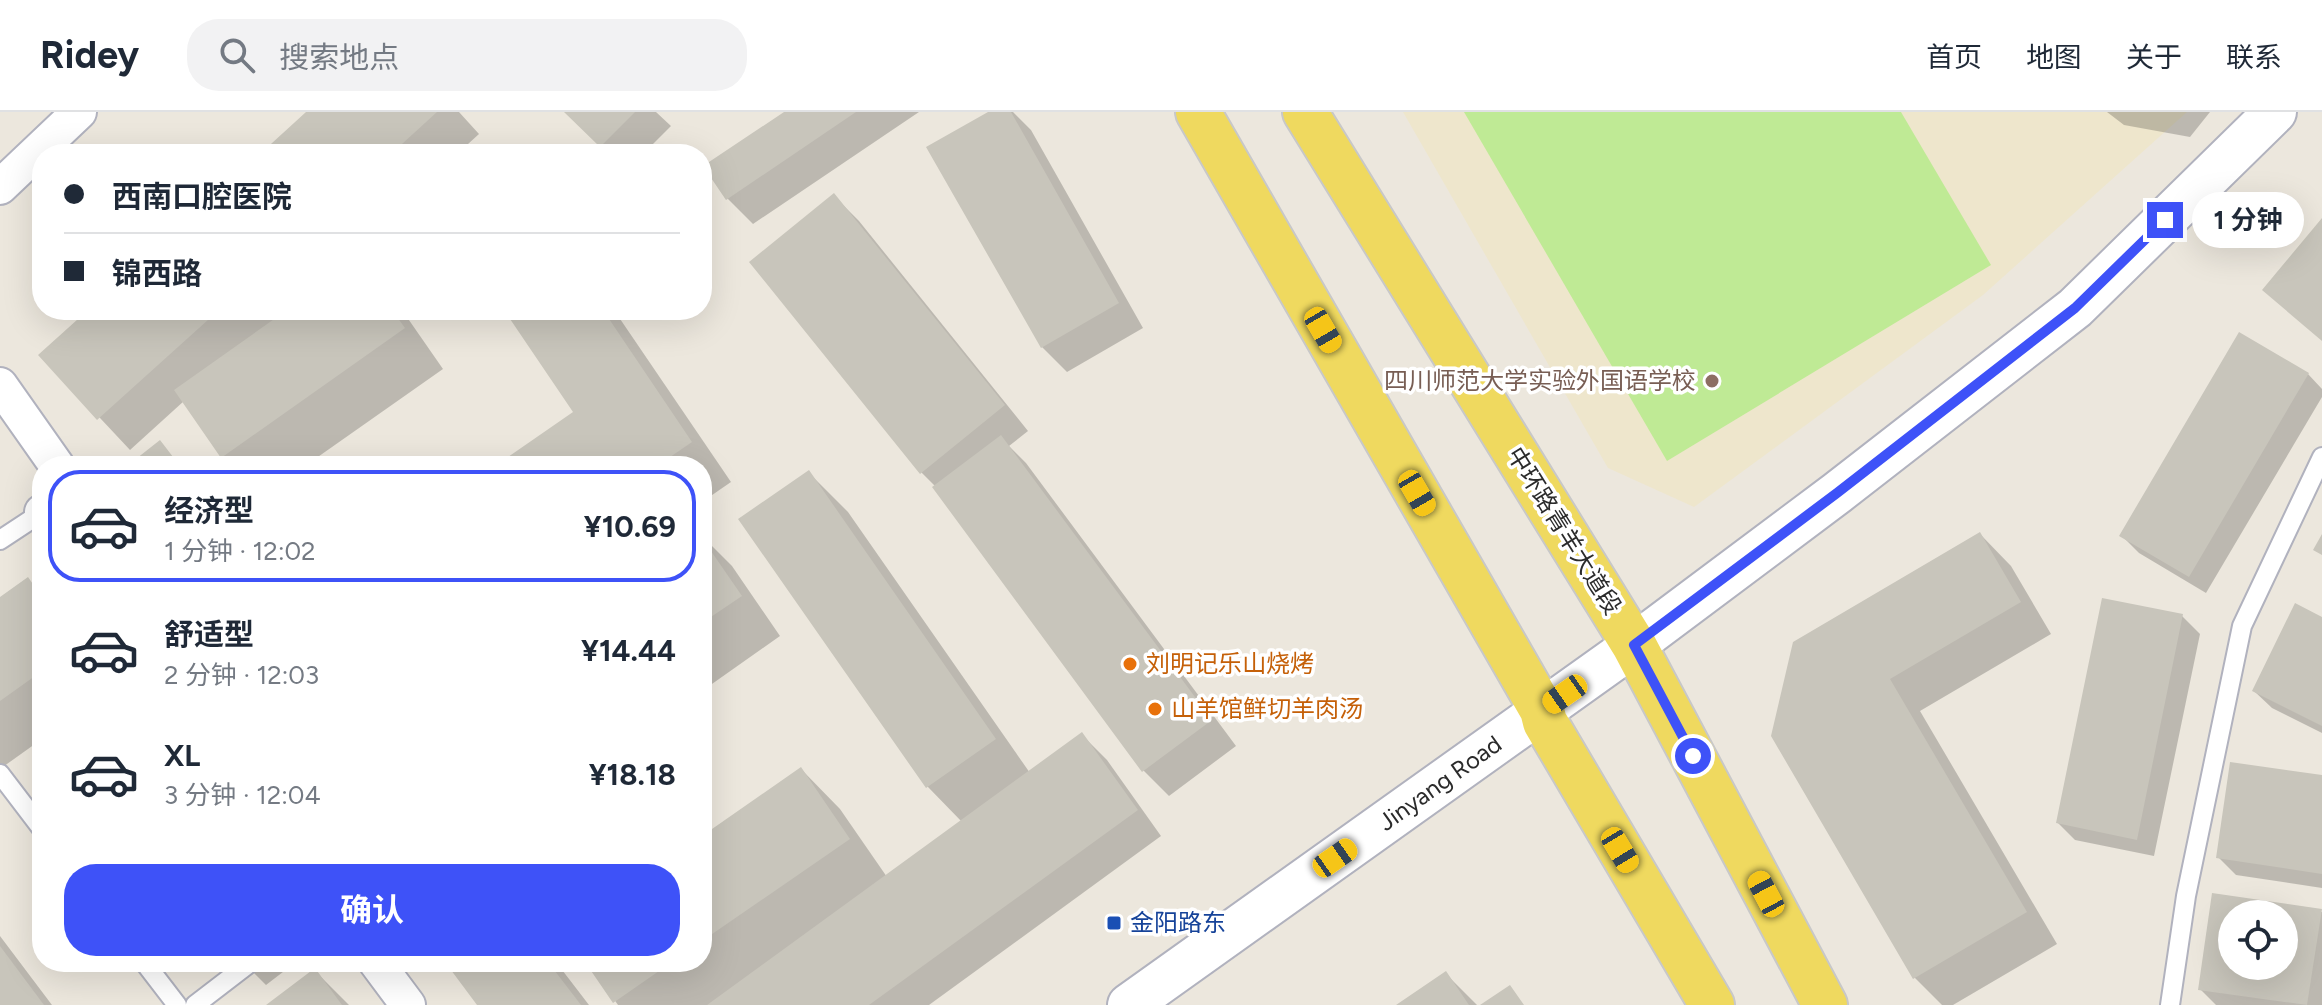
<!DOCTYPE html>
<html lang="zh">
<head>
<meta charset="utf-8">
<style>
	:root { --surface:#fff; --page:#f2f2f3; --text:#1f2937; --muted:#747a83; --line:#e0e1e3; --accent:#3e52f8 }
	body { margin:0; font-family:Figtree,"Noto Sans SC",sans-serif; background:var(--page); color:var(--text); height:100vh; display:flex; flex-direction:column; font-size:30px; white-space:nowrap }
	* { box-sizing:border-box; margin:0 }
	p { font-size:26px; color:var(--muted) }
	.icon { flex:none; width:44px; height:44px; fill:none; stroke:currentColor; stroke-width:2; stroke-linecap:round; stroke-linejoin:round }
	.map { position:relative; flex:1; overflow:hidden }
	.side { position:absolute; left:32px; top:344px; width:680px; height:516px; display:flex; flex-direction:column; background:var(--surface); border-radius:32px; box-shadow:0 8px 32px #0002 }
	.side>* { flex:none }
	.hud { position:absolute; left:32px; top:32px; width:680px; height:176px; border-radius:32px; box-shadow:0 8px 32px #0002; display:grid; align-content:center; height:176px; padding:0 32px; background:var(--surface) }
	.controls { position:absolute; left:2218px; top:788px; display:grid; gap:16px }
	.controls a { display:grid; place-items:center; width:80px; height:80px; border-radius:50%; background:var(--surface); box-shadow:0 8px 32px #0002; font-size:40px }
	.end { position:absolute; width:36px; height:36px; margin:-18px; border:10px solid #3e52f8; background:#fff; box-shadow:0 0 0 4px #fff }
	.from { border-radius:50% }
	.bubble { position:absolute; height:56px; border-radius:28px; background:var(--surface); box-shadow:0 8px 32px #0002; font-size:26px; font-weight:700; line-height:56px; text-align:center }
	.car { position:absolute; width:24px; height:48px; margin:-24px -12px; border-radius:10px; box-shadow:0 0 6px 2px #0007; background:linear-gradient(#f5c518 24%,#345 0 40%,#f5c518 0 76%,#345 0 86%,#f5c518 0) }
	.hud b { display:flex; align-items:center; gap:28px; height:76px; font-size:30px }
	.hud b+b { border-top:2px solid var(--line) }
	.hud i { width:20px; height:20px; background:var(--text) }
	ul { padding:14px 0 0; list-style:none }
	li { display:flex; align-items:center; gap:24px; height:112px; margin:0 16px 12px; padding:0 16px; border:4px solid transparent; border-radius:32px }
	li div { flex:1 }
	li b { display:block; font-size:30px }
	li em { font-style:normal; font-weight:700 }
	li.active { border-color:var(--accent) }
	li>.icon { width:72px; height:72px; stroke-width:1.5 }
	.cta { display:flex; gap:16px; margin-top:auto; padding:16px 32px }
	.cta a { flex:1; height:92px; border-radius:32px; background:var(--accent); color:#fff; font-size:32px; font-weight:700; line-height:92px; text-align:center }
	header { display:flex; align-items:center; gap:48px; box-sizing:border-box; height:112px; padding:0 40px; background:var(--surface); border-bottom:2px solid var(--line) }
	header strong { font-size:38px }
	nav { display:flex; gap:44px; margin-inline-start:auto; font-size:28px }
	.search { width:560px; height:72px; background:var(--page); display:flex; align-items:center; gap:20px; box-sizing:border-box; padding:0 28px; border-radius:32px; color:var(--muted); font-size:30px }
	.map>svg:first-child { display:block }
	.education { fill:#eee6cc }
	.pitch { fill:#bfea95 }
	.shadow { fill:#0003; fill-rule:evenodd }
	.building { fill:#c8c5bb; fill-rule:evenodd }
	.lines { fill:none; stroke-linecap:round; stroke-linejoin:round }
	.service-casing { stroke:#b1b2be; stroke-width:22 }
	.minor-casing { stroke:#b1b2be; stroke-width:38 }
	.tertiary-casing { stroke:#b1b2be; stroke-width:46 }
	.primary-casing { stroke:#c8c8c8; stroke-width:48 }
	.service { stroke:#fff; stroke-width:18 }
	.minor { stroke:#fff; stroke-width:34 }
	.tertiary { stroke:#fff; stroke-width:42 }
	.primary { stroke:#efd95f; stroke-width:44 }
	.route { stroke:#3e52f8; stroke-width:10 }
	.education-dot { fill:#8d6e63; stroke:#fff; stroke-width:3 }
	.food-dot { fill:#e8710a; stroke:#fff; stroke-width:3 }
	.transit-dot { fill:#1a4fb4; stroke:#fff; stroke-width:3 }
	.labels { text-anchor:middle; stroke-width:7; stroke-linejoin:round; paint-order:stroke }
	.education-label { font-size:24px; fill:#785e54; stroke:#fff; text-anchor:end }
	.street-label { font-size:24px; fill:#2b2b2b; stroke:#fff }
	.food-label { font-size:24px; fill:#c56008; stroke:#fff; text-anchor:start }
	.transit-label { font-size:24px; fill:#164399; stroke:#fff; text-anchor:start }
</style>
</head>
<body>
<header>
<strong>Ridey</strong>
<div class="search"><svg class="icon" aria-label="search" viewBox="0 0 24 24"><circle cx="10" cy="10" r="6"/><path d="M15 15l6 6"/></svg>搜索地点</div>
<nav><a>首页</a><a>地图</a><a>关于</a><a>联系</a></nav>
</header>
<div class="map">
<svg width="2322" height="893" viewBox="0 0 2322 893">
	<rect width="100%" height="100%" fill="#ece7dd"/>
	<path class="education" d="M1403 0H2187L1983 183 1694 395 1608 356Z"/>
	<path class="pitch" d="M1464 0H1901L1991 153 1667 349Z"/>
	<path class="shadow" d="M309 0H459L479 22 457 42H263Z
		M566 0H656L671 14 643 42H609Z
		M788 0H919L753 112 727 86Z
		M992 0H1013L1031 18 1143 216 1067 260 1042 235Z
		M2107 0H2210L2190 25 2124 13Z
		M834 84 859 109 1028 319 1009 334 1026 351 1236 634 1169 684 1144 659 936 375 921 360Z
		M91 198H285L281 201 283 203 290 198H402L443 257 305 354H233L223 344 184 289 130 338 41 243Z
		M506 198H614L731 370 702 390V354H498L576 301Z
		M2308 262 2322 277V285L2206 481 2139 441 2122 424Z
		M808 360 848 400 1030 661 1082 623 1107 648 1161 724 929 893H618L588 850H702V726L801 657 840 697 887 765 962 710 928 675 741 408Z
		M1980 422 2011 454 2051 522 1920 599 2057 832 1953 893H1942L1915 866 1773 624Z
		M702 424 732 454 780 524 702 579Z
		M28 468 42 482V627L0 657V488Z
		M2182 504 2200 522 2154 744 2075 728 2058 711Z
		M2322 507V621L2272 596 2254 579Z
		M2322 665V776L2236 763 2218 745Z
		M2214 784 2322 800V893H2216L2200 877ZM2232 802H2284V854H2232Z
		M0 824 52 893H0Z
		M243 850H296L266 873Z
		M447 850H556L589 893H480Z
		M315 859 349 893H269Z
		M1445 861 1477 893H1399Z"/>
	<path class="building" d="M306 0H437L391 42H260Z
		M564 0H635L600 35Z
		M784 0H856L726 88 703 54Z
		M988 0H1011L1119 191 1041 236 926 35Z
		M834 81 1005 293 920 362 749 150Z
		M2322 106V229L2262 178Z
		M88 198H219L97 308 38 243Z
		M287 198H392L405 216 221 346 174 278Z
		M504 198H603L692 330 657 354H495L573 300Z
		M2239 220 2309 261 2189 465 2119 424Z
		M1001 323 1212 608 1142 660 932 375Z
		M160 328 180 354H127Z
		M809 358 996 627 926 676 738 407Z
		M1980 420 2021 490 1890 567 2027 800 1913 867 1771 624 1793 530Z
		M2322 422V443L2313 438Z
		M702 426 742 484 702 511Z
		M28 465 42 485V559L0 589V485Z
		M2102 486 2183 502 2137 728 2056 711Z
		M2295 491 2322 505V614L2252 579Z
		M1082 620 1138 698 869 893H707Z
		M2230 650 2322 663V762L2216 746Z
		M801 655 850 727 702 829V724Z
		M2212 781 2322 797 2307 893 2198 878ZM2232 802H2284V854H2232Z
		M0 834 44 893H0Z
		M445 850H548L581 893H477Z
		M585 850H672L613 891Z
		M315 856 342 893H266Z
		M1446 859 1469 893H1396Z
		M1510 873 1524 893H1480Z"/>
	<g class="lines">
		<g class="service-casing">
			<path id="service" d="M0 428 41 401
				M0 662 42 717
				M144 850 177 893
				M195 893 251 850
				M2170 893 2186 784 2242 514 2322 345"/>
		</g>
		<g class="minor-casing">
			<path id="minor" d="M0 75 79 0
				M0 273 57 354
				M42 400V403
				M376 850 408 893"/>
		</g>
		<g class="tertiary-casing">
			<g id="tertiary">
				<path id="s1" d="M1129 893 1634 533 1837 381 2075 196 2275 0"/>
			</g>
		</g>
		<g class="primary-casing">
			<path id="primary" d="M1198 0 1542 598 1545 610 1712 893
				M1305 0 1634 533 1825 893"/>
		</g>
		<use href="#service" class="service"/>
		<use href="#minor" class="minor"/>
		<use href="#tertiary" class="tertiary"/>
		<use href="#primary" class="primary"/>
	</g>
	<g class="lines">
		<path class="route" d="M1693 644 1634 533 1837 381 2075 196 2165 108"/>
	</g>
	<circle class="education-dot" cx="1712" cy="269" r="8"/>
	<g class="food-dot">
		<circle cx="1130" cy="552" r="8"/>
		<circle cx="1155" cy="597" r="8"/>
	</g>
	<rect class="transit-dot" x="1106" y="803" width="16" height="16" rx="4"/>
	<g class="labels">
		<g class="education-label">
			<text x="1696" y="277">四川师范大学实验外国语学校</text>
		</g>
		<g class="street-label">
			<text transform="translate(1564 419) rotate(58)" y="8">中环路青羊大道段</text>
			<text dy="8" stroke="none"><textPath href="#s1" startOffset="382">Jinyang Road</textPath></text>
		</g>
		<g class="food-label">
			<text x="1146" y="560">刘明记乐山烧烤</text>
			<text x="1171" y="605">山羊馆鲜切羊肉汤</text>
		</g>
		<g class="transit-label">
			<text x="1130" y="819">金阳路东</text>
		</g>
	</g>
</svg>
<div class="controls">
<a><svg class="icon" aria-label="locate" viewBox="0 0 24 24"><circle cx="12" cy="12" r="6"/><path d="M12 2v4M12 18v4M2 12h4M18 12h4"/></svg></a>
</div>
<i class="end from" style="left:1693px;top:644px"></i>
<i class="end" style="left:2165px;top:108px"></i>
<div class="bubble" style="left:2192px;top:80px;width:112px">1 分钟</div>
<i class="car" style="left:1323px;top:218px;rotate:150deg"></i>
<i class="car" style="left:1417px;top:381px;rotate:150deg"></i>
<i class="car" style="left:1565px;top:582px;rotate:235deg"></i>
<i class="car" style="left:1620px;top:738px;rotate:149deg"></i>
<i class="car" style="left:1335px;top:746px;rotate:55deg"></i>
<i class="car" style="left:1766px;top:782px;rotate:332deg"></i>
<div class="hud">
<b><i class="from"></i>西南口腔医院</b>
<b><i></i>锦西路</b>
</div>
<section class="side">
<ul>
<li class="active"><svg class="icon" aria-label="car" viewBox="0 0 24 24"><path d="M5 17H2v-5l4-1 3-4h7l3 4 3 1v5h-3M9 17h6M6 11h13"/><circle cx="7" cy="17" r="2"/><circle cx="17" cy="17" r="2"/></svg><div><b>经济型</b><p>1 分钟 · 12:02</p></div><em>¥10.69</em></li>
<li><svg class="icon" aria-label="car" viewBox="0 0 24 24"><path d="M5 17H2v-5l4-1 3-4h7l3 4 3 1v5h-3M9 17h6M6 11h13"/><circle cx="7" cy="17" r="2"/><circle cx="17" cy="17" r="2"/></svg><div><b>舒适型</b><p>2 分钟 · 12:03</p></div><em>¥14.44</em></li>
<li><svg class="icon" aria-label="car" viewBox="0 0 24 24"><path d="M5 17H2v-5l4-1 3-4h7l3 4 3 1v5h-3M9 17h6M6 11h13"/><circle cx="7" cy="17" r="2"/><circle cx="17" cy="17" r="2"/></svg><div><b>XL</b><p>3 分钟 · 12:04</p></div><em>¥18.18</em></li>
</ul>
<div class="cta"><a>确认</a></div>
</section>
</div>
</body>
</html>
